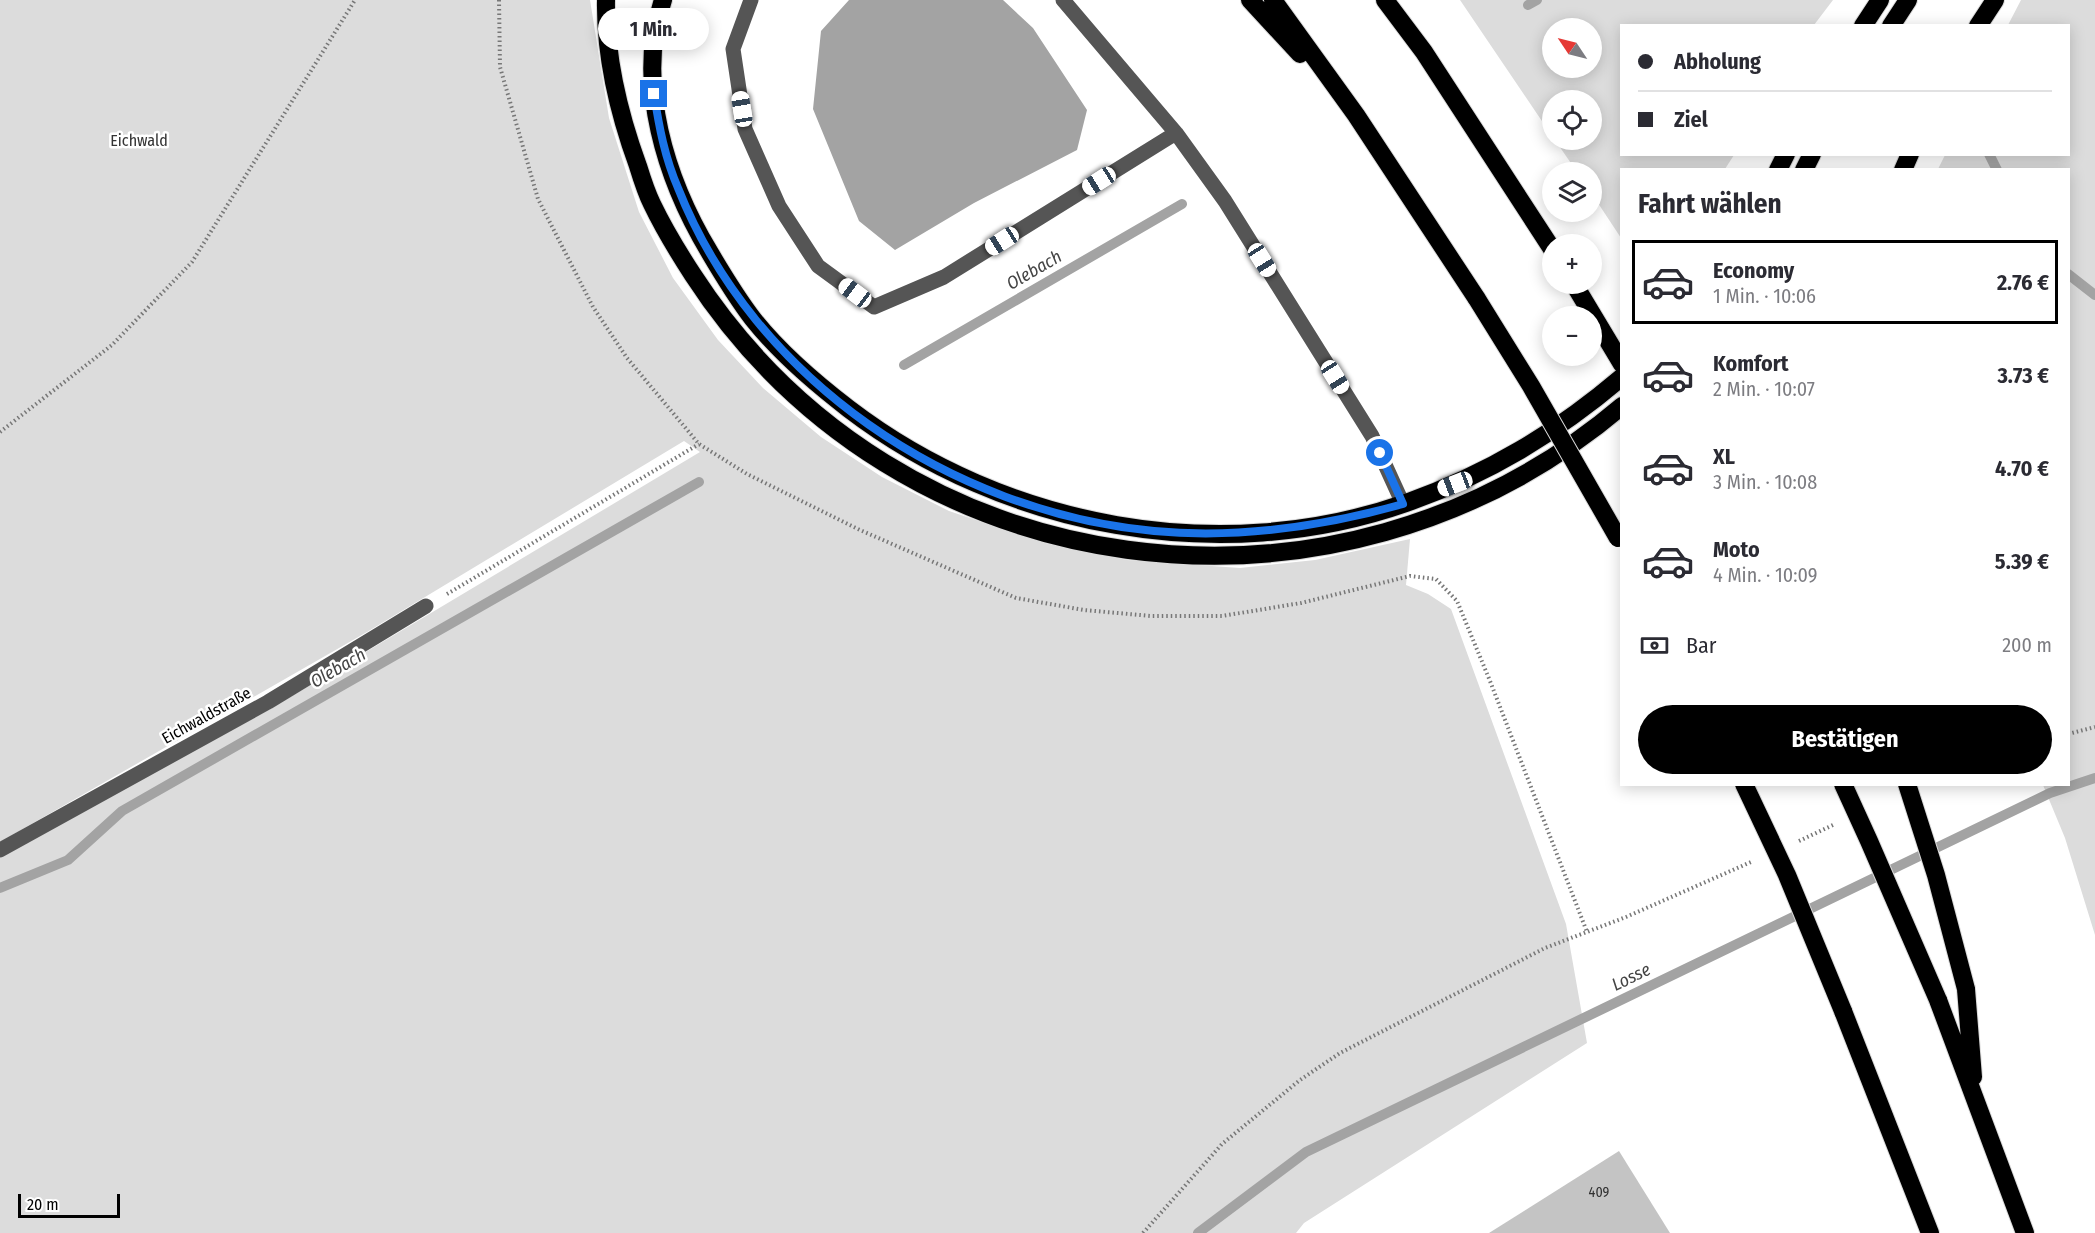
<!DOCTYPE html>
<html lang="de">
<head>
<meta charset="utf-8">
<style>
	:root { --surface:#fff; --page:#f7f7f7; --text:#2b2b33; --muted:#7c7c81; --line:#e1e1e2; --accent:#000 }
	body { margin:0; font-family:"Fira Sans Condensed",sans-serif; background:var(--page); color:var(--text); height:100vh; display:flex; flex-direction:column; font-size:22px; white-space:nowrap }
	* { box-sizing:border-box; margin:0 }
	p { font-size:20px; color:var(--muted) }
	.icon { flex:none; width:33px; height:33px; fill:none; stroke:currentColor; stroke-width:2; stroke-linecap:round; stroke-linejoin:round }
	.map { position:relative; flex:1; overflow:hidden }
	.sheet { position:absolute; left:1620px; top:168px; width:450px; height:618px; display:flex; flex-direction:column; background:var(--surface); border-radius:0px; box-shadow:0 3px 15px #0003 }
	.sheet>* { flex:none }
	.hud { position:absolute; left:1620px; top:24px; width:450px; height:132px; border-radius:0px; box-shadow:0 3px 15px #0003; display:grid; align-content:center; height:132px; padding:0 18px; background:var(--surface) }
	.needle { width:39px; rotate:305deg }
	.fabs { position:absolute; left:1542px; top:18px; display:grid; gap:12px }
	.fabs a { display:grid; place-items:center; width:60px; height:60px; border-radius:50%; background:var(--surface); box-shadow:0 3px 15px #0003; font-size:30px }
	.scale { position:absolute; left:18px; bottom:15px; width:102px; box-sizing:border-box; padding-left:6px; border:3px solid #000; border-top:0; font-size:16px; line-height:21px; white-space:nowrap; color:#000; -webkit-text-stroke:4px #fff; paint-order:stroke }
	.end { position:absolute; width:27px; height:27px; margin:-14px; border:8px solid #1a73e8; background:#fff; box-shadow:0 0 0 3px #fff }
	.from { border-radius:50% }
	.bubble { position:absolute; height:42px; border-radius:21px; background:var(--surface); box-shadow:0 3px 15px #0003; font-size:20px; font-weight:700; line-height:42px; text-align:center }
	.car { position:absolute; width:18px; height:36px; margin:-18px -9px; border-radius:8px; box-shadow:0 0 4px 2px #0007; background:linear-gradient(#fff 24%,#345 0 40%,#fff 0 76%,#345 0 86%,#fff 0) }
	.hud b { display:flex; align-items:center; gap:21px; height:57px; font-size:22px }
	.hud b+b { border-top:2px solid var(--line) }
	.hud i { width:15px; height:15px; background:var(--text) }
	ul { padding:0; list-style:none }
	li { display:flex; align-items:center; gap:18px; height:84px; margin:0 12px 9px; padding:0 6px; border:3px solid transparent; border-radius:0px }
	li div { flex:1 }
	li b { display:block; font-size:22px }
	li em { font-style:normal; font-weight:700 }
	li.current { border-color:var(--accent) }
	li>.icon { width:54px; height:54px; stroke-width:1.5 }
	h2 { padding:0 18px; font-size:27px; line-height:72px }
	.pay { display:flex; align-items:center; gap:15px; height:66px; padding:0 18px; font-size:22px }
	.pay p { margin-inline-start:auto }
	.button { display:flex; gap:12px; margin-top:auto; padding:12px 18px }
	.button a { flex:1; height:69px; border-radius:36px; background:var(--accent); color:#fff; font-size:24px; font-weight:700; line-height:69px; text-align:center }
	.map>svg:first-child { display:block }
	.green { fill:#dcdcdc; fill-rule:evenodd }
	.water { fill:#a3a3a3 }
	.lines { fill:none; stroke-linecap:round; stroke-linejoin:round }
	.stream { stroke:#a3a3a3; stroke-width:10 }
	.building { fill:#c4c4c4 }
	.highway-casing { stroke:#dbdbdb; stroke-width:20 }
	.path { stroke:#777; stroke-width:4; stroke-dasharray:1.5 3; stroke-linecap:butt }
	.minor { stroke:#555; stroke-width:15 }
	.highway { stroke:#000; stroke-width:18 }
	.highway-bridge-casing { stroke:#dbdbdb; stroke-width:20; stroke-linecap:butt }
	.highway-bridge { stroke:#000; stroke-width:18 }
	.route { stroke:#1a73e8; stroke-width:8 }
	.labels { text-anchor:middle; stroke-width:5; stroke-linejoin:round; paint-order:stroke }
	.number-label { font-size:14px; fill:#313131 }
	.park-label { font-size:16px; fill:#333; stroke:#fff }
	.street-label { font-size:16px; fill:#000; stroke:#fff }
	.water-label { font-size:18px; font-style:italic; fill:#444; stroke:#fff }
</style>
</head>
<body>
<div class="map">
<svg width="2095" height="1233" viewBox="0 0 2095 1233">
	<rect width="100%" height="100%" fill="#fff"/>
	<path class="green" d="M0 0H590L609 118 639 212 673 278 718 340 763 388 821 437 882 477 949 511 1045 543 1127 560 1240 568 1315 560 1410 539 1406 585 1428 594 1451 609 1566 924 1587 1043 1304 1223 1296 1233H0V856L272 708 700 452 684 441 367 632 0 842Z
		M1460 0H1833L1814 25 1622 26V154L1734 155 1725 169 1622 170 1621 238 1592 194V172H1577L1555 140H1592V100H1552V136ZM1592 28V68H1552V28Z
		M2021 0H2095V935L2065 838 2043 785 2068 784V170L1938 169 1945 155 2068 154V26L2008 25Z"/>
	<path class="water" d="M849 0H1003L1033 28 1087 110 1077 150 974 203 895 250 859 221 813 109 821 31Z"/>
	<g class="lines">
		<path class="stream" d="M1528 5 1537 0
			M1989 154 1997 170
			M2068 274 2095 295
			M904 365 1182 204
			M0 888 68 860 122 811 699 482
			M1198 1233 1306 1152 2050 793 2095 778"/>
	</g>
	<path class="building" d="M1619 1151 1670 1233H1489Z"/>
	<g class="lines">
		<g class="highway-casing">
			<path id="highway" d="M606 0C605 56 619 114 638 166 642 179 646 192 652 204 664 229 678 252 693 275 898 591 1336 648 1622 406
				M663 0C635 84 666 180 710 253 723 275 737 298 753 319 780 353 815 383 849 409 1005 528 1220 568 1406 503 1488 474 1556 433 1622 377
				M1250 0 1300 54
				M1273 0 1356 115 1477 299
				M1385 0 1424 52 1552 249
				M1863 26 1880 0
				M1891 26 1908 0
				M1978 26 1995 0
				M1778 170 1786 154
				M1804 170 1812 154
				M1903 170 1910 154
				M1574 284 1622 364
				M1966 989 1973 1077
				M1938 1000 2025 1233
				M1843 1011 1930 1233"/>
		</g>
		<path class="path" d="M499 0 500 67 538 199 593 307 627 358 699 444 747 474 860 530 1016 598 1084 610 1151 616H1222L1301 603 1410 576 1436 579 1457 601 1490 681 1587 932
			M0 432 112 345 192 262 355 0
			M447 594 699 444
			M2068 734 2095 727
			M1799 841 1833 825
			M1143 1233 1222 1144 1300 1080 1340 1053 1545 948 1626 917 1751 862"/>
		<path class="minor" d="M751 0 733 49 745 129 779 206 818 266 874 307 944 277 1176 133
			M1063 0 1176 133 1225 201 1372 436 1403 504
			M0 850 268 702 426 606"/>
		<use href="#highway" class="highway"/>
		<g class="highway-bridge-casing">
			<path id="highway-bridge" d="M1477 299 1531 386 1618 538
				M1744 784 1787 875 1843 1011
				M1843 784 1869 841 1938 1000
				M1907 784 1936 875 1966 989"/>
		</g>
		<use href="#highway-bridge" class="highway-bridge"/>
	</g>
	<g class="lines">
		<path class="route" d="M654 94C659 127 665 158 678 188 754 380 951 512 1154 531 1239 539 1321 527 1403 504L1380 453"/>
	</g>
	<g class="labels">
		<g class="number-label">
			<text x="1599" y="1197">409</text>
		</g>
		<g class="park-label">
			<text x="139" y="146">Eichwald</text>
		</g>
		<g class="street-label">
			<text transform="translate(206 715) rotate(-29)" y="6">Eichwaldstraße</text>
		</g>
		<g class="water-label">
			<text transform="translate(1034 270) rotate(-30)" y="6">Olebach</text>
			<text transform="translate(338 668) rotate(-30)" y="6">Olebach</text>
			<text transform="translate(1631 977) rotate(-26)" y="6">Losse</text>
		</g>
	</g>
</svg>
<div class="fabs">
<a><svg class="needle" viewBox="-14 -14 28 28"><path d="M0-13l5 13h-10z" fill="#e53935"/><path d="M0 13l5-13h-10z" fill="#7c7c81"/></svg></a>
<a><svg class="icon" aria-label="locate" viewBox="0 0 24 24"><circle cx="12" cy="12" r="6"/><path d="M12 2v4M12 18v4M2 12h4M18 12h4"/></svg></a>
<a><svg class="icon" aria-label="layers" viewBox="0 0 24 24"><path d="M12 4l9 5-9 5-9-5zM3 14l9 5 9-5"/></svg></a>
<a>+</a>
<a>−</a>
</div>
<div class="scale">20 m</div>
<i class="end from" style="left:1380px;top:453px"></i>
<i class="end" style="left:654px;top:94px"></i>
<div class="bubble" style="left:598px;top:8px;width:111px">1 Min.</div>
<i class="car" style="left:742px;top:109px;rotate:351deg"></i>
<i class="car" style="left:1099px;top:181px;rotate:238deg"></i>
<i class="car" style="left:1002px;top:241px;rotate:238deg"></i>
<i class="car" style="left:1262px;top:260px;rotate:148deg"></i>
<i class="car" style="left:855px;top:293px;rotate:307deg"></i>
<i class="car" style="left:1335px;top:377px;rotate:148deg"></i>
<i class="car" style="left:1455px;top:484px;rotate:249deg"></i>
<div class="hud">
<b><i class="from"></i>Abholung</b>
<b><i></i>Ziel</b>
</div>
<section class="sheet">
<h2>Fahrt wählen</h2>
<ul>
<li class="current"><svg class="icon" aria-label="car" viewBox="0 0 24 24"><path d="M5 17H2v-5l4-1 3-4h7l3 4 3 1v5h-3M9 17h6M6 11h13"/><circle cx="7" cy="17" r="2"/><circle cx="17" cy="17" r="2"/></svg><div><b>Economy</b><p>1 Min. · 10:06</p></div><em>2.76 €</em></li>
<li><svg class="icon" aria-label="car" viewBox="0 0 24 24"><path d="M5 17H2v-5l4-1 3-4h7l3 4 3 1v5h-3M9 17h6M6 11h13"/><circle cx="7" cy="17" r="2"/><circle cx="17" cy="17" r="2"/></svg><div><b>Komfort</b><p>2 Min. · 10:07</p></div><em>3.73 €</em></li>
<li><svg class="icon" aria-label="car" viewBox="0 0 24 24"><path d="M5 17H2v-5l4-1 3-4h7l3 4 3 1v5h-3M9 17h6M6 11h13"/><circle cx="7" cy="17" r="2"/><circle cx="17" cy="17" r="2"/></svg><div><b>XL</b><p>3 Min. · 10:08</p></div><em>4.70 €</em></li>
<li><svg class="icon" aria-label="car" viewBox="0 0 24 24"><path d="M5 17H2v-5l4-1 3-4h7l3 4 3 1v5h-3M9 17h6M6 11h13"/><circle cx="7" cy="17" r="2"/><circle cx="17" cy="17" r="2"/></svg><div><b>Moto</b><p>4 Min. · 10:09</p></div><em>5.39 €</em></li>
</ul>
<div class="pay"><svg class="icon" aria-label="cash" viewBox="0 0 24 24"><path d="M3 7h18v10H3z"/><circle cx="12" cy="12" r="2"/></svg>Bar<p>200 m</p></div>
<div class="button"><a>Bestätigen</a></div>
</section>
</div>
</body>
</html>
